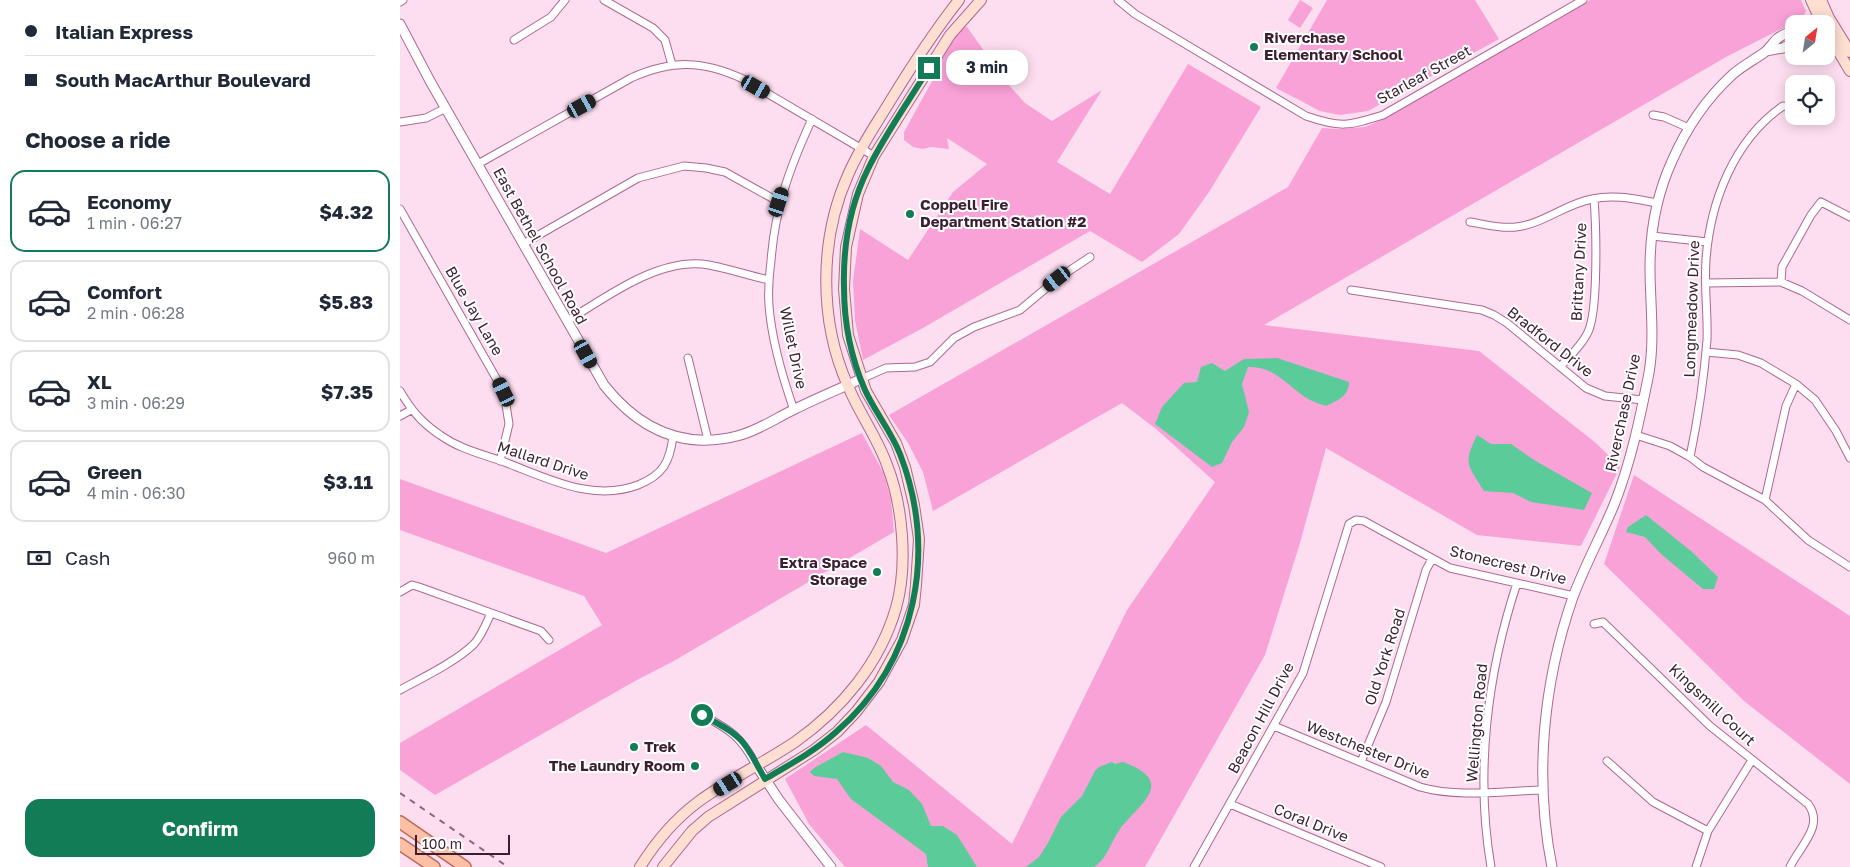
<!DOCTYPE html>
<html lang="en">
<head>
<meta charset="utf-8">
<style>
	:root { --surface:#fff; --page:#f6f6f7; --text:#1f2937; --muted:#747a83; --line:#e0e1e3; --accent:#127c56 }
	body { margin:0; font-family:"Golos Text",sans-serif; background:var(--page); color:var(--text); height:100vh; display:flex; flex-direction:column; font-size:19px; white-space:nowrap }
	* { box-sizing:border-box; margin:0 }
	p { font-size:16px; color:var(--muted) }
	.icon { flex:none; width:28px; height:28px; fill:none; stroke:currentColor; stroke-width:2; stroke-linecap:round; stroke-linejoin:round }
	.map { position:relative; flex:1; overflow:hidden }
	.side { display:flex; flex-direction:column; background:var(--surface); width:400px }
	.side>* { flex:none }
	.top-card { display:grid; align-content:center; height:110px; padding:0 25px; background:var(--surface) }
	.needle { width:32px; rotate:30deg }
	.buttons { position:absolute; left:1385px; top:15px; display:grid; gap:10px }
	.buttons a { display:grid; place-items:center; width:50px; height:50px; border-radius:10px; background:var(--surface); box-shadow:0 2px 12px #0003; font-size:25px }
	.scale { position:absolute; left:15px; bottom:12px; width:95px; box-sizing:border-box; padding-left:5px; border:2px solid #3b1f31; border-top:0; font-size:14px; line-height:18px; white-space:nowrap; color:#3b1f31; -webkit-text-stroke:4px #fff; paint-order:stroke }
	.end { position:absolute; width:22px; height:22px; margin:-11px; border:6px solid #127c56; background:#fff; box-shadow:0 0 0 2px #fff }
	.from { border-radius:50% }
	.bubble { position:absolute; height:35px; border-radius:15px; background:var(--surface); box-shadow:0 2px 12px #0003; font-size:16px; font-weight:700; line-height:35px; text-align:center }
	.car { position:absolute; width:15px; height:30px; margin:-15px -8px; border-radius:6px; box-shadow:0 0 4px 1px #0007; background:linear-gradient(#222 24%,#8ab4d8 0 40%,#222 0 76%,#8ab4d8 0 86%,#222 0) }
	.top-card b { display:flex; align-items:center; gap:18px; height:48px; font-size:19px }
	.top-card b+b { border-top:1px solid var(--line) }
	.top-card i { width:12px; height:12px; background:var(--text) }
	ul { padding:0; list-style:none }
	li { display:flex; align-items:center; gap:15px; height:82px; margin:0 10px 8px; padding:0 15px; border:2px solid var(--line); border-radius:15px }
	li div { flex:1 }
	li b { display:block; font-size:19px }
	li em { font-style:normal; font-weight:700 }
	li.current { border-color:var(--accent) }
	li>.icon { width:45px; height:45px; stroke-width:1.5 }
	h2 { padding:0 25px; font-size:22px; line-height:60px }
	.pay { display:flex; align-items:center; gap:12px; height:55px; padding:0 25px; font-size:19px }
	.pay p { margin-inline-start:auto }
	.primary-button { display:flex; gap:10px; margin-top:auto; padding:10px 25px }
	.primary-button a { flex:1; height:58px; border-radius:15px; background:var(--accent); color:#fff; font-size:20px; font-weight:700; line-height:58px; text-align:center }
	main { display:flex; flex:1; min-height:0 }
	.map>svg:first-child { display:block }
	.green { fill:#f9a2d8 }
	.water { fill:#5bcb9a }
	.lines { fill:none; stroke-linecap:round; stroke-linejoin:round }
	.minor-casing { stroke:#ac6892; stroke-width:9 }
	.tertiary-casing { stroke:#ac6892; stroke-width:11 }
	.secondary-casing { stroke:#ac6892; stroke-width:12 }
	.primary-casing { stroke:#b86b56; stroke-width:14 }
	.minor { stroke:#fff; stroke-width:7 }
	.tertiary { stroke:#fff; stroke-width:9 }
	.secondary { stroke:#fedfd2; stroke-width:10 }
	.primary { stroke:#fdbfa6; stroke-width:11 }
	.rail { stroke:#87697b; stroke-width:2; stroke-dasharray:6 6; stroke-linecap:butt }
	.route { stroke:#127c56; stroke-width:6 }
	.poi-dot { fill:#127c56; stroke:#fff; stroke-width:2 }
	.labels { text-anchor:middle; stroke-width:4; stroke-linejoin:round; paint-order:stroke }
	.poi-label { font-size:15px; font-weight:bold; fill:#3b1f31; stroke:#fff; text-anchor:start }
	.street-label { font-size:15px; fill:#3b1f31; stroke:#fff }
</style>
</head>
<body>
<main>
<section class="side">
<div class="top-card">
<b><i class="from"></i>Italian Express</b>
<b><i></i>South MacArthur Boulevard</b>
</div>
<h2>Choose a ride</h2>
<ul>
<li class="current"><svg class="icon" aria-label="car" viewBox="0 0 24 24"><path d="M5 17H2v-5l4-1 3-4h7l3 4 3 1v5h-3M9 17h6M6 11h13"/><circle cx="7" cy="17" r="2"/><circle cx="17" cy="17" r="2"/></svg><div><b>Economy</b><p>1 min · 06:27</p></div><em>$4.32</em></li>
<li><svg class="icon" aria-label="car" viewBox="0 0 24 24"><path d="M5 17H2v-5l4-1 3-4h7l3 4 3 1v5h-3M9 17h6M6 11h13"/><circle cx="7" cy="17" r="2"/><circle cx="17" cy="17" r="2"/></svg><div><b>Comfort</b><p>2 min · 06:28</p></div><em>$5.83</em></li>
<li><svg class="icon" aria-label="car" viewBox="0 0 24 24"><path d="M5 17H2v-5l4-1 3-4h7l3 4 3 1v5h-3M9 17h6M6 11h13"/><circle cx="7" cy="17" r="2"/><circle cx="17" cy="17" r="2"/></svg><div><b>XL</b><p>3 min · 06:29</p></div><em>$7.35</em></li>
<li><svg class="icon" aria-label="car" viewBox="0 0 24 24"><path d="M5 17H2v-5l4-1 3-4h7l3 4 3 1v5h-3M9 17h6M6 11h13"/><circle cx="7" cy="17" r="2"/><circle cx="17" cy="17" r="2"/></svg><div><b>Green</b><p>4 min · 06:30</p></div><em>$3.11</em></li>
</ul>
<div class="pay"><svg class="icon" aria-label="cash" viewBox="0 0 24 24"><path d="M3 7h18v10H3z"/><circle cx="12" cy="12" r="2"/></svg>Cash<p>960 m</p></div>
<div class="primary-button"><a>Confirm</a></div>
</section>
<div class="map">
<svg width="1450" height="867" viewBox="0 0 1450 867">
	<rect width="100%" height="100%" fill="#fddef0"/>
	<path class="green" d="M900 0 913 8 900 28 888 20Z
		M927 0H1075L1099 39 968 111 940 115 920 111 876 88Z
		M1190 0H1401L1406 11 1404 15 1397 21 1326 57 864 325 1079 351 1196 443 1220 467 1181 546 1077 535 926 448 900 543 865 655 745 867H445L409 824 385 779 466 725 612 844 727 610 815 482 756 429 722 403 533 511 523 472 508 443 489 415 888 187 922 128 939 129 965 127 988 117Z
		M567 27 607 83 625 103 652 121 702 90 657 162 710 194 788 64 861 107 809 192 779 234 742 262 690 231 523 328 463 360 455 320 453 281 460 229 508 260 553 192 587 164 547 138 549 149 531 147 523 149 513 147 504 140V132L536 74 533 69 560 28Z
		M462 433 484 474 491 500 494 532 272 662 235 681 35 795 0 770V743L202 625 184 596 0 530V479L206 553Z
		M1234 475 1450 616V784L1344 701 1204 564Z"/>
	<path class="water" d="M877 358 949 382C949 396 937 401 926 406 920 404 914 402 908 399 887 386 875 366 848 367L842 384 849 412 844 427 832 442 822 463 812 467 755 424 762 407 784 383 797 382 801 367 812 363 825 371 844 359Z
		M1077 435 1091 444H1111L1134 460 1192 493 1184 510 1131 502 1113 493 1084 491C1067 463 1063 465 1077 435Z
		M1246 515 1291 551 1318 577 1314 589H1303L1261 554 1245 537 1226 532 1228 527Z
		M443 752 468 758 481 766 493 782 509 790 522 804 531 826H543L557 835 577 867H528L526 854 451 799 437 779 414 776 410 772 414 768Z
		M712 762 715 764 723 762C778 782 739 804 720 829 710 843 708 858 694 867H626L639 857 648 843 661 817 682 796 695 771 699 767Z"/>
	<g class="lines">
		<g class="minor-casing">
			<path id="minor" d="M204 0 253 28 265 40 272 65
				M718 0 735 14 906 116C941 128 948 126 983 115L1183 0
				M0 2 3 0
				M114 40 151 17 165 0
				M1253 115 1264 117 1289 128
				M0 122 26 118 46 108
				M78 164 231 78C272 60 302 60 343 79L474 156
				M0 209 104 392 109 424 100 461
				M1070 222C1084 224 1101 229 1116 227 1143 224 1165 204 1192 199 1214 194 1235 199 1257 203
				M1252 236 1308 242
				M123 244 238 178 284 166 306 168 325 172 379 202
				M1381 282 1382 267 1411 215 1421 202 1450 217
				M1306 283 1381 282 1402 291 1450 320
				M951 290 1082 310 1094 315 1107 323 1186 388 1205 396 1243 400
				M167 321C205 298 255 260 302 264 321 266 350 276 369 280
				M1306 352 1338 355 1361 363 1396 384 1415 400 1436 431 1450 458
				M288 358 308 440
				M1160 367C1169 357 1181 346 1187 334 1199 314 1196 224 1194 199
				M461 379 486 368 515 367 530 362 554 338 574 327 620 310 657 279 690 257
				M0 391C11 410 22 423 40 435 61 450 83 454 107 463 149 479 193 502 238 485 263 475 270 462 273 436
				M394 410C382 376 372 342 369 306 368 291 369 276 371 261 375 207 390 167 412 119
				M0 416 11 410
				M1236 435 1270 446 1290 457 1303 467 1365 500 1408 540 1450 567
				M1290 457C1298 418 1304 379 1307 340 1308 314 1304 287 1306 260 1310 202 1334 140 1383 106L1394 107
				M1365 500 1386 406 1396 384
				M0 592 12 585 19 587 141 631 149 640
				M1194 624 1203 622 1310 726 1408 804C1425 826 1399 847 1390 867
				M0 690C22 678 57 661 74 644 82 635 86 624 91 613
				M302 715C331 730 341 737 356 765
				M874 726 1020 787C1059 798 1103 791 1143 790
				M1207 761 1253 802 1308 831
				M961 762 986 702 1026 570 1032 559
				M830 804 981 867
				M794 867 903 673 949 524 956 520 964 521 1050 568 1174 596
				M1091 867C1075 773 1087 674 1117 583
				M1296 867 1308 831 1352 760"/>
		</g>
		<g class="tertiary-casing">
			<path id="tertiary" d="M0 24 30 81 204 385C238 428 281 450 337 436 358 431 376 418 395 409 417 398 439 389 461 379
				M1406 24 1419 17H1424
				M1366 51 1383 48 1394 42
				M356 765 379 800 431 867
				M1152 867C1134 777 1143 683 1173 597 1185 565 1201 536 1214 505 1231 462 1240 418 1249 373 1255 338 1250 303 1250 268 1250 232 1257 194 1272 161 1286 129 1306 99 1332 75 1342 66 1354 60 1365 52 1370 48 1373 42 1378 38 1382 35 1389 32 1394 30"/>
		</g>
		<g class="secondary-casing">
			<path id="secondary" d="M1411 0 1422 24
				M1421 0 1429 18 1450 52
				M1426 31 1450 71
				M240 867C255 843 275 819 298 802 329 779 364 763 395 742 442 709 480 663 496 608 508 565 503 506 487 465 477 437 459 413 448 386 419 321 419 240 448 175 459 149 475 126 489 103 511 67 533 33 559 0
				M263 867 292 831 308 817 414 750 437 732 456 712 479 682 502 640 514 605 516 585 519 539 514 505 505 467 496 443 466 391 448 335 444 289 446 247 458 194 474 156 550 35 581 0"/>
		</g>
		<g class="primary-casing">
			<path id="primary" d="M0 822 65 867
				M0 844 34 867"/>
		</g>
		<use href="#minor" class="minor"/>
		<use href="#tertiary" class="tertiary"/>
		<use href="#secondary" class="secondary"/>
		<use href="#primary" class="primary"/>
		<path class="rail" d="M0 793 108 867"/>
	</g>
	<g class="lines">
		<path class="route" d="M302 715C318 724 337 732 347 748 354 758 359 769 365 779 389 765 415 751 436 732 517 662 538 551 500 454 491 431 475 412 465 390 451 358 444 322 444 287 443 247 450 205 468 169 485 134 509 101 529 68"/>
	</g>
	<g class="poi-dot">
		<circle cx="854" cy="47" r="5"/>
		<circle cx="510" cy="214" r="5"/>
		<circle cx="477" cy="572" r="5"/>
		<circle cx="234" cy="747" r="5"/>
		<circle cx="295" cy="766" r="5"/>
	</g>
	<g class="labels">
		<g class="poi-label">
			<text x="864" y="43">Riverchase<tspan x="864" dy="17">Elementary School</tspan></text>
			<text x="520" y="210">Coppell Fire<tspan x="520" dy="17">Department Station #2</tspan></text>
			<text x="467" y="568" text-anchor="end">Extra Space<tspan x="467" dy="17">Storage</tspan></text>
			<text x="244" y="752">Trek</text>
			<text x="285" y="771" text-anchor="end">The Laundry Room</text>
		</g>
		<g class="street-label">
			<text transform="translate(1024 75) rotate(-29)" y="5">Starleaf Street</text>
			<text transform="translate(140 246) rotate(61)" y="5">East Bethel School Road</text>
			<text transform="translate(1179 272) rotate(-87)" y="5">Brittany Drive</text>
			<text transform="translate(1292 309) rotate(-88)" y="5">Longmeadow Drive</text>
			<text transform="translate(74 311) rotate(60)" y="5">Blue Jay Lane</text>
			<text transform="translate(1150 342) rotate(38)" y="5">Bradford Drive</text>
			<text transform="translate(393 348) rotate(78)" y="5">Willet Drive</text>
			<text transform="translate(1223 413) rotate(-78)" y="5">Riverchase Drive</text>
			<text transform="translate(143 461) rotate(18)" y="5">Mallard Drive</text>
			<text transform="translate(1108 565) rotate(14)" y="5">Stonecrest Drive</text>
			<text transform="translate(985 657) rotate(-72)" y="5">Old York Road</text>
			<text transform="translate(1312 705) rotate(43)" y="5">Kingsmill Court</text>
			<text transform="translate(861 718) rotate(-62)" y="5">Beacon Hill Drive</text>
			<text transform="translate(1077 723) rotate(-85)" y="5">Wellington Road</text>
			<text transform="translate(968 750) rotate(22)" y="5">Westchester Drive</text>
			<text transform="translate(911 823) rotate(22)" y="5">Coral Drive</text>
		</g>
	</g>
</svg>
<div class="buttons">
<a><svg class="needle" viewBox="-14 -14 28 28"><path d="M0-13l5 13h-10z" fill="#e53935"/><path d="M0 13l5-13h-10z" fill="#747a83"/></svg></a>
<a><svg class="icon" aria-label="locate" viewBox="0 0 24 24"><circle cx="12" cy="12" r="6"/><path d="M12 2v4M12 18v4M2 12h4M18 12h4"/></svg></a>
</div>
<div class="scale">100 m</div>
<i class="end from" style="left:302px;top:715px"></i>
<i class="end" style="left:529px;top:68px"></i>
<div class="bubble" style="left:546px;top:50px;width:82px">3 min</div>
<i class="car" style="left:356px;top:87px;rotate:120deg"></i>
<i class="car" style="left:182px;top:106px;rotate:61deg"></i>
<i class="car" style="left:379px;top:202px;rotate:18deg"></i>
<i class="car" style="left:657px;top:279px;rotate:232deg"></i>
<i class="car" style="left:186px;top:354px;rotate:151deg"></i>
<i class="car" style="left:104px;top:392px;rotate:335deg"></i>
<i class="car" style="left:328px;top:784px;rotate:239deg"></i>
</div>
</main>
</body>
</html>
